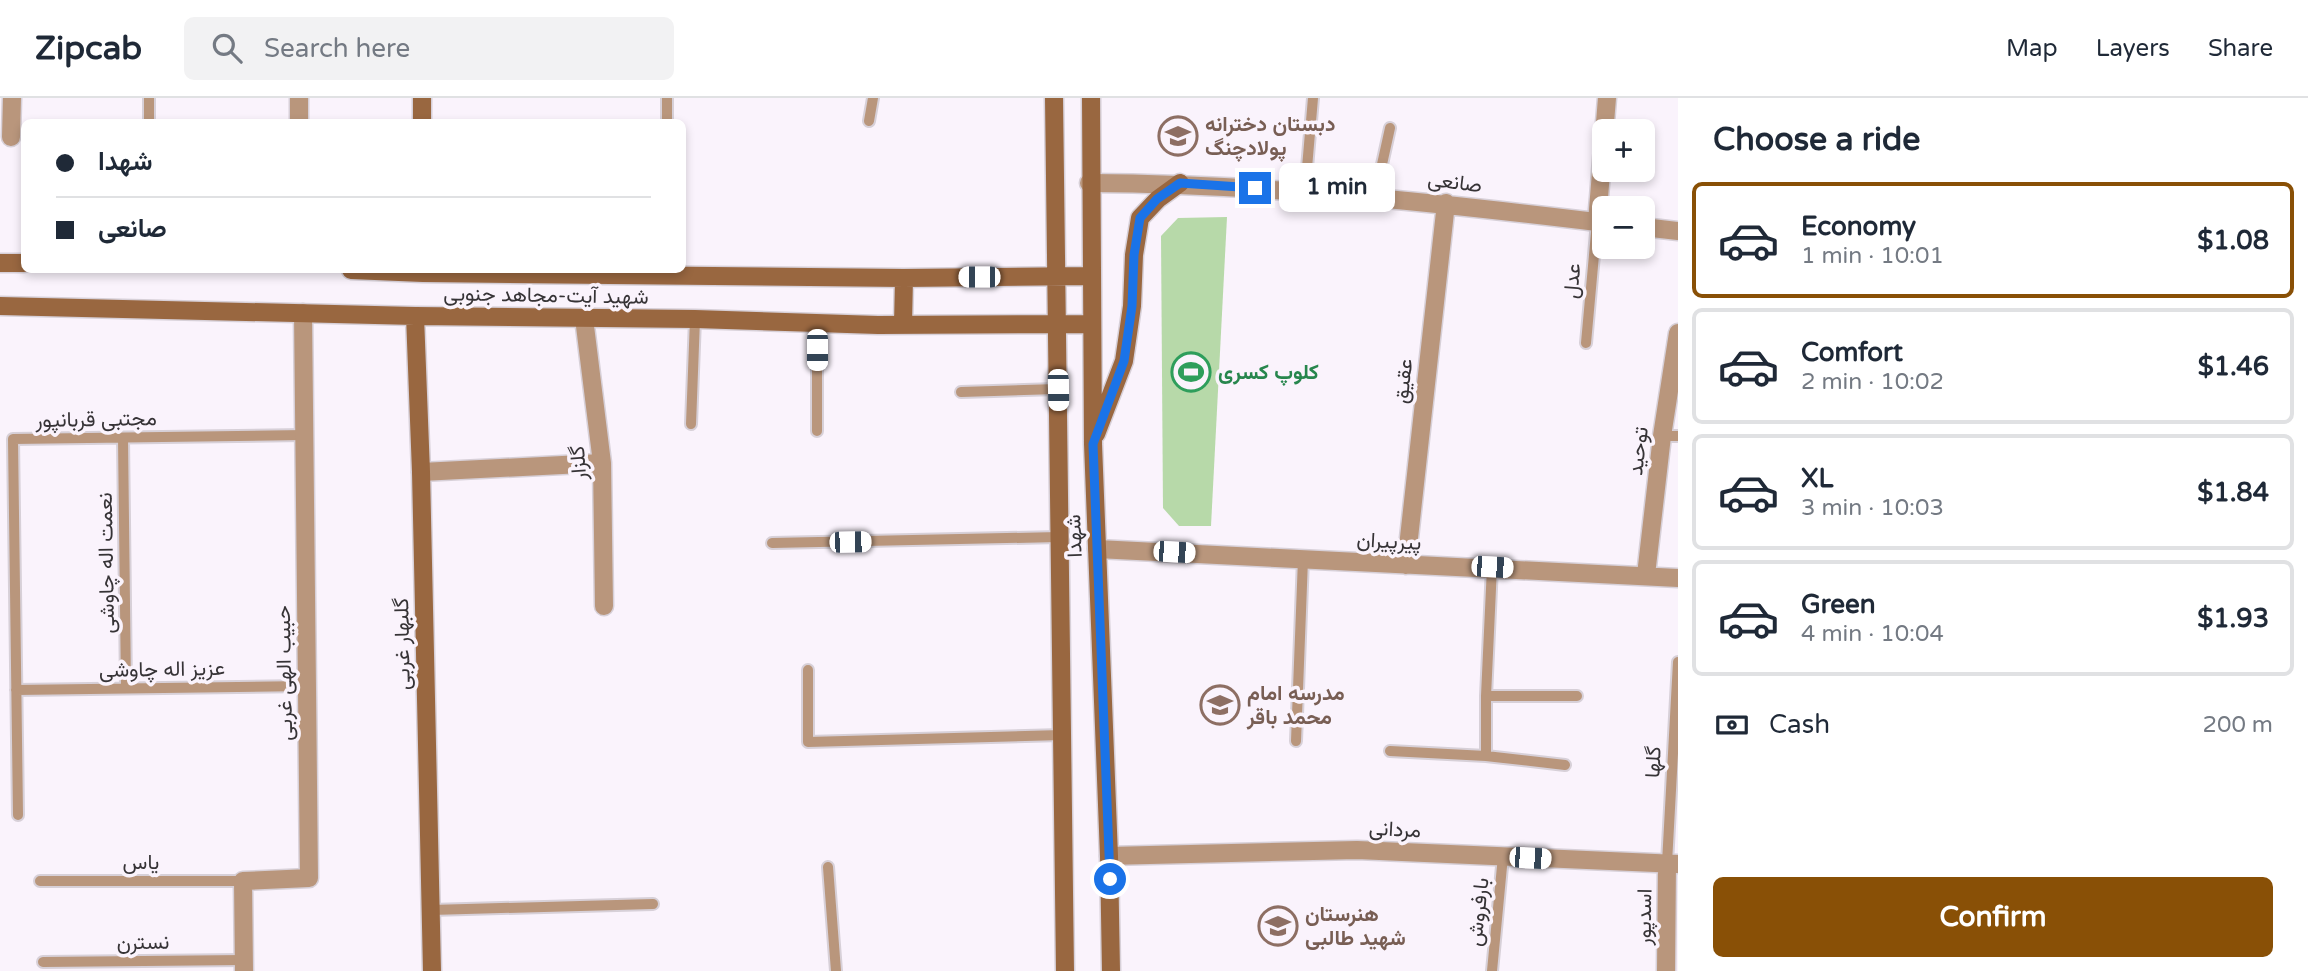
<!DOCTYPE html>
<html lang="en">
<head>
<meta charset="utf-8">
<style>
	:root { --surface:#fff; --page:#f2f2f3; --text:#1f2937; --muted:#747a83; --line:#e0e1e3; --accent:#895006 }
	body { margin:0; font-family:"Varela Round",Vazirmatn,sans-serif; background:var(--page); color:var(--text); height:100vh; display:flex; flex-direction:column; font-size:26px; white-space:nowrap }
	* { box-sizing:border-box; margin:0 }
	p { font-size:23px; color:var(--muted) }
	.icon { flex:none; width:38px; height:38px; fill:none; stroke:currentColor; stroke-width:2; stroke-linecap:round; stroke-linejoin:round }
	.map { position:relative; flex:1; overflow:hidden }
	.panel { display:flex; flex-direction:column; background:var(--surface); width:630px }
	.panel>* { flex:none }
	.top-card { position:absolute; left:21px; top:21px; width:665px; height:154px; border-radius:10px; box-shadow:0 4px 10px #0003; display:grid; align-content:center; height:154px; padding:0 35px; background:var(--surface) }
	.controls { position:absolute; left:1592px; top:21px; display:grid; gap:14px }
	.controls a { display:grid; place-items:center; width:63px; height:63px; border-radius:10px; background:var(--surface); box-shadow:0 4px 10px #0003; font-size:35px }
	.end { position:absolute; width:32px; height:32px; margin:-16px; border:9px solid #1a73e8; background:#fff; box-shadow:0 0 0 4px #fff }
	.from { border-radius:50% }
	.bubble { position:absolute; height:49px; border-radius:10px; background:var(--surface); box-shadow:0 4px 10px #0003; font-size:23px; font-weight:700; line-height:49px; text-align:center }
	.car { position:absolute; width:21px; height:42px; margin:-21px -10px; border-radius:9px; box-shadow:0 0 5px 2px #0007; background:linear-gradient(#fff 24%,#345 0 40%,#fff 0 76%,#345 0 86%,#fff 0) }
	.top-card b { display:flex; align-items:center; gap:24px; height:66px; font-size:26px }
	.top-card b+b { border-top:2px solid var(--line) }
	.top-card i { width:18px; height:18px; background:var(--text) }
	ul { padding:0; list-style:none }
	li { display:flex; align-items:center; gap:21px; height:116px; margin:0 14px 10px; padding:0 21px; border:4px solid var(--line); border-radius:10px }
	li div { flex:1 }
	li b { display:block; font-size:26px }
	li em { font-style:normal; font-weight:700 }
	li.on { border-color:var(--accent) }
	li>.icon { width:63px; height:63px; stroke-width:1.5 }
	h2 { padding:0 35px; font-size:32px; line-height:84px }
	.pay { display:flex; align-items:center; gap:18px; height:77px; padding:0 35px; font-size:26px }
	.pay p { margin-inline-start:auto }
	.button { display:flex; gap:14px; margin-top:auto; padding:14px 35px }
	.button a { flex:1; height:80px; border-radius:10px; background:var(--accent); color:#fff; font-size:28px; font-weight:700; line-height:80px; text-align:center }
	header { display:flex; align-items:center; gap:42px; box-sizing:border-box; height:98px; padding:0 35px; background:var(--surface); border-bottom:2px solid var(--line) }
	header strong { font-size:33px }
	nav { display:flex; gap:38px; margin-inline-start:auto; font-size:24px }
	.search { width:490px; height:63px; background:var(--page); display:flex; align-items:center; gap:18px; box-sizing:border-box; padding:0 24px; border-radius:10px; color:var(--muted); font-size:26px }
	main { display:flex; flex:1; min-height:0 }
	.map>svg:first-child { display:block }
	.pitch { fill:#b7d9a9 }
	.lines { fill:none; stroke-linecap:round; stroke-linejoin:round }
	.lane-casing { stroke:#d7d0d8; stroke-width:14 }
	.street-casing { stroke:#d7d0d8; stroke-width:21 }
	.secondary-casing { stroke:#d7d0d8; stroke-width:21 }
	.lane { stroke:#b9967c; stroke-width:10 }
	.street { stroke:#b9967c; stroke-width:18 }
	.secondary { stroke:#996740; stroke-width:18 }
	.route { stroke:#1a73e8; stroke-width:9 }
	.labels { text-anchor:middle; stroke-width:7; stroke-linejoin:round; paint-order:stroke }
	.education-label { font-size:21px; font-weight:bold; fill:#785e54; stroke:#faf3fc; text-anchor:start }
	.street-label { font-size:21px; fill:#363336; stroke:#faf3fc }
	.leisure-label { font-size:21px; font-weight:bold; fill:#27864d; stroke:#faf3fc; text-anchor:start }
</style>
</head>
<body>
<header>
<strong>Zipcab</strong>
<div class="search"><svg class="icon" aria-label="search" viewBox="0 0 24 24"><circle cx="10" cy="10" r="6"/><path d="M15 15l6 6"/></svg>Search here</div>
<nav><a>Map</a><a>Layers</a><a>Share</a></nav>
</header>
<main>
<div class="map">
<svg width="1678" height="873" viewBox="0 0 1678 873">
	<rect width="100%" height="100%" fill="#faf3fc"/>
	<path class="pitch" d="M1227 119 1211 428H1179L1163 410 1161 138 1178 120Z"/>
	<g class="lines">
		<g class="lane-casing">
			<path id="lane" d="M149 0V24
				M667 0V24
				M869 23 873 0
				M1305 93 1313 0
				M1375 98 1390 30
				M1586 245 1597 124
				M961 294 1057 291
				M691 326 695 221
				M817 333V225
				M1662 338H1678
				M123 340 126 590
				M772 445 1059 439
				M808 572V644L1062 637
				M16 592 307 588
				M1486 598H1577
				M1296 643 1303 461
				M1390 653 1486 658 1565 667
				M1486 658V598L1492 469
				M18 717 13 341 304 337
				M1667 765 1678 564
				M828 769 836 873
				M40 783H243
				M431 812 653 806
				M43 864 244 862
				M1492 873 1503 758"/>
		</g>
		<g class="street-casing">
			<path id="street" d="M299 0V24
				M11 39 12 0
				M1089 85C1264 86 1431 104 1605 125
				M1597 124 1607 0
				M1643 129 1678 133
				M584 220 602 365 604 508
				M421 374 602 365
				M1097 451 1678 480
				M1406 467 1446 105
				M1646 477 1662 338 1678 235
				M1109 758 1357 752 1678 766
				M244 873 243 783 309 780 303 215
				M1666 873 1667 765"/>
		</g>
		<g class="secondary-casing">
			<path id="secondary" d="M422 0V24
				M1054 0 1065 873
				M1091 0 1093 346 1109 758 1111 873
				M0 165H24
				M351 172 423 175 904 180 1091 178
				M0 208 415 218 695 221 878 227 1091 226
				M415 218 421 374 432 873
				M903 227 904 180
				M1096 336 1124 263 1132 208 1134 157 1140 120 1158 101 1180 85"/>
		</g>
		<use href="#lane" class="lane"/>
		<use href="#street" class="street"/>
		<use href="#secondary" class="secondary"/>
	</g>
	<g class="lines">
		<path class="route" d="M1110 781 1093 346 1124 263 1132 208 1134 157 1140 120 1157 101 1180 85 1255 90"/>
	</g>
	<defs>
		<g id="school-ring" transform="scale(2.0125)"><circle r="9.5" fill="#faf3fc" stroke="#8d6e63" stroke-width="1.5"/><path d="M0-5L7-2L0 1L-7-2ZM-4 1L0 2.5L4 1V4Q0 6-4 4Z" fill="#8d6e63"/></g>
		<g id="stadium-ring" transform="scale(2.0125)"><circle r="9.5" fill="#faf3fc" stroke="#2e9e5b" stroke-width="1.5"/><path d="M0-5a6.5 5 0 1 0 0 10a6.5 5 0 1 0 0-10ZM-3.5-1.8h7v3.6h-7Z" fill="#2e9e5b"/></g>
	</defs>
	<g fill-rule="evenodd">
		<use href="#school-ring" x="1178" y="38"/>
		<use href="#stadium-ring" x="1191" y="274"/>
		<use href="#school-ring" x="1220" y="607"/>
		<use href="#school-ring" x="1278" y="828"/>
	</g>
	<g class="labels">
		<g class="education-label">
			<text x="1205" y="33">دبستان دخترانه<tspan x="1205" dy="24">پولادچنگ</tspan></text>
			<text x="1247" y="602">مدرسه امام<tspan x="1247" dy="24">محمد باقر</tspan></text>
			<text x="1305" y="823">هنرستان<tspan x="1305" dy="24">شهید طالبی</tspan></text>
		</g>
		<g class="street-label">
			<text transform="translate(1455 84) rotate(7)" y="7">صانعی</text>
			<text transform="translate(1572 183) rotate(-85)" y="7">عدل</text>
			<text transform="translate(546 197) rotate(1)" y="7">شهید آیت-مجاهد جنوبی</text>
			<text transform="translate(1403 283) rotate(-84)" y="7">عقیق</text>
			<text transform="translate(96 321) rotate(-1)" y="7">مجتبی قربانپور</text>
			<text transform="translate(1638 353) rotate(-83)" y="7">توحید</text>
			<text transform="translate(578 365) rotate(-94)" y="7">گلزار</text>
			<text transform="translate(1074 438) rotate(-92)" y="7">شهدا</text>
			<text transform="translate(1389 443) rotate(3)" y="7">پیرپیران</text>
			<text transform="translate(106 465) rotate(-91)" y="7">نعمت اله چاوشی</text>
			<text transform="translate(402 546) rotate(-91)" y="7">گلبهار غربی</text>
			<text transform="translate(162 571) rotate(-1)" y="7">عزیز اله چاوشی</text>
			<text transform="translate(284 575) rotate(-91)" y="7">حبیب الهی غربی</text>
			<text transform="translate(1653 664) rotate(-87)" y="7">گلها</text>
			<text transform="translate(1395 731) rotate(3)" y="7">مردانی</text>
			<text x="141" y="771">یاس</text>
			<text transform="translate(1478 814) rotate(-84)" y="7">بارفروش</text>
			<text transform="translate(1644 819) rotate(-89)" y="7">اسدپور</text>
			<text transform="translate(143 844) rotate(-1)" y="7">نسترن</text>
		</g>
		<g class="leisure-label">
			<text x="1218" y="281">کلوپ کسری</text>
		</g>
	</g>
</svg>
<div class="controls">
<a>+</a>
<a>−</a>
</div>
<i class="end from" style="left:1110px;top:781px"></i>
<i class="end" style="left:1255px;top:90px"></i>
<div class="bubble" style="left:1279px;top:65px;width:116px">1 min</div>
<i class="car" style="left:979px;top:179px;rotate:270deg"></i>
<i class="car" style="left:817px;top:252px;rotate:180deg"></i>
<i class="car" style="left:1058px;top:292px;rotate:179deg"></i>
<i class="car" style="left:850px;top:444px;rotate:89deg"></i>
<i class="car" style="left:1174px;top:454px;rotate:93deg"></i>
<i class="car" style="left:1492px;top:469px;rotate:93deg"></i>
<i class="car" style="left:1530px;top:760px;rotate:93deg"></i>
<div class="top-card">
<b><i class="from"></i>شهدا</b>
<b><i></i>صانعی</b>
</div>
</div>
<section class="panel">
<h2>Choose a ride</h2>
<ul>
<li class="on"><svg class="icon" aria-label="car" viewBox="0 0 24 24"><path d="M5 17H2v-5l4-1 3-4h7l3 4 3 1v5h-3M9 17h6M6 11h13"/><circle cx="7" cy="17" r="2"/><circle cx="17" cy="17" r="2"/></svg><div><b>Economy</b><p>1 min · 10:01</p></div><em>$1.08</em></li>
<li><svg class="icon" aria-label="car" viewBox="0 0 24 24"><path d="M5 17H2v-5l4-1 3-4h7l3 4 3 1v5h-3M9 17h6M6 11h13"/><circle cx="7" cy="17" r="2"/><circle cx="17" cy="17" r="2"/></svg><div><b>Comfort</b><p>2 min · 10:02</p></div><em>$1.46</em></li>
<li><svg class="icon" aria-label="car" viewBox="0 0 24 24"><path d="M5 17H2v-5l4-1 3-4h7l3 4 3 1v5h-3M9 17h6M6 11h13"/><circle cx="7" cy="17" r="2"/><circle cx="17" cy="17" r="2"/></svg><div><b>XL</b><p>3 min · 10:03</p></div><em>$1.84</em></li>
<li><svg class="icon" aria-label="car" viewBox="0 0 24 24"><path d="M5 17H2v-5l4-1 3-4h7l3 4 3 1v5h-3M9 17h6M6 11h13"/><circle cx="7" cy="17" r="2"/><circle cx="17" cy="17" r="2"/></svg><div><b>Green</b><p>4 min · 10:04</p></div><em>$1.93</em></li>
</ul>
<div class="pay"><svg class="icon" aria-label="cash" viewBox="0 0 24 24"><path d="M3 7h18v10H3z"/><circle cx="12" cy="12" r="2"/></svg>Cash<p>200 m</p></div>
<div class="button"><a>Confirm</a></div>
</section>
</main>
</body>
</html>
